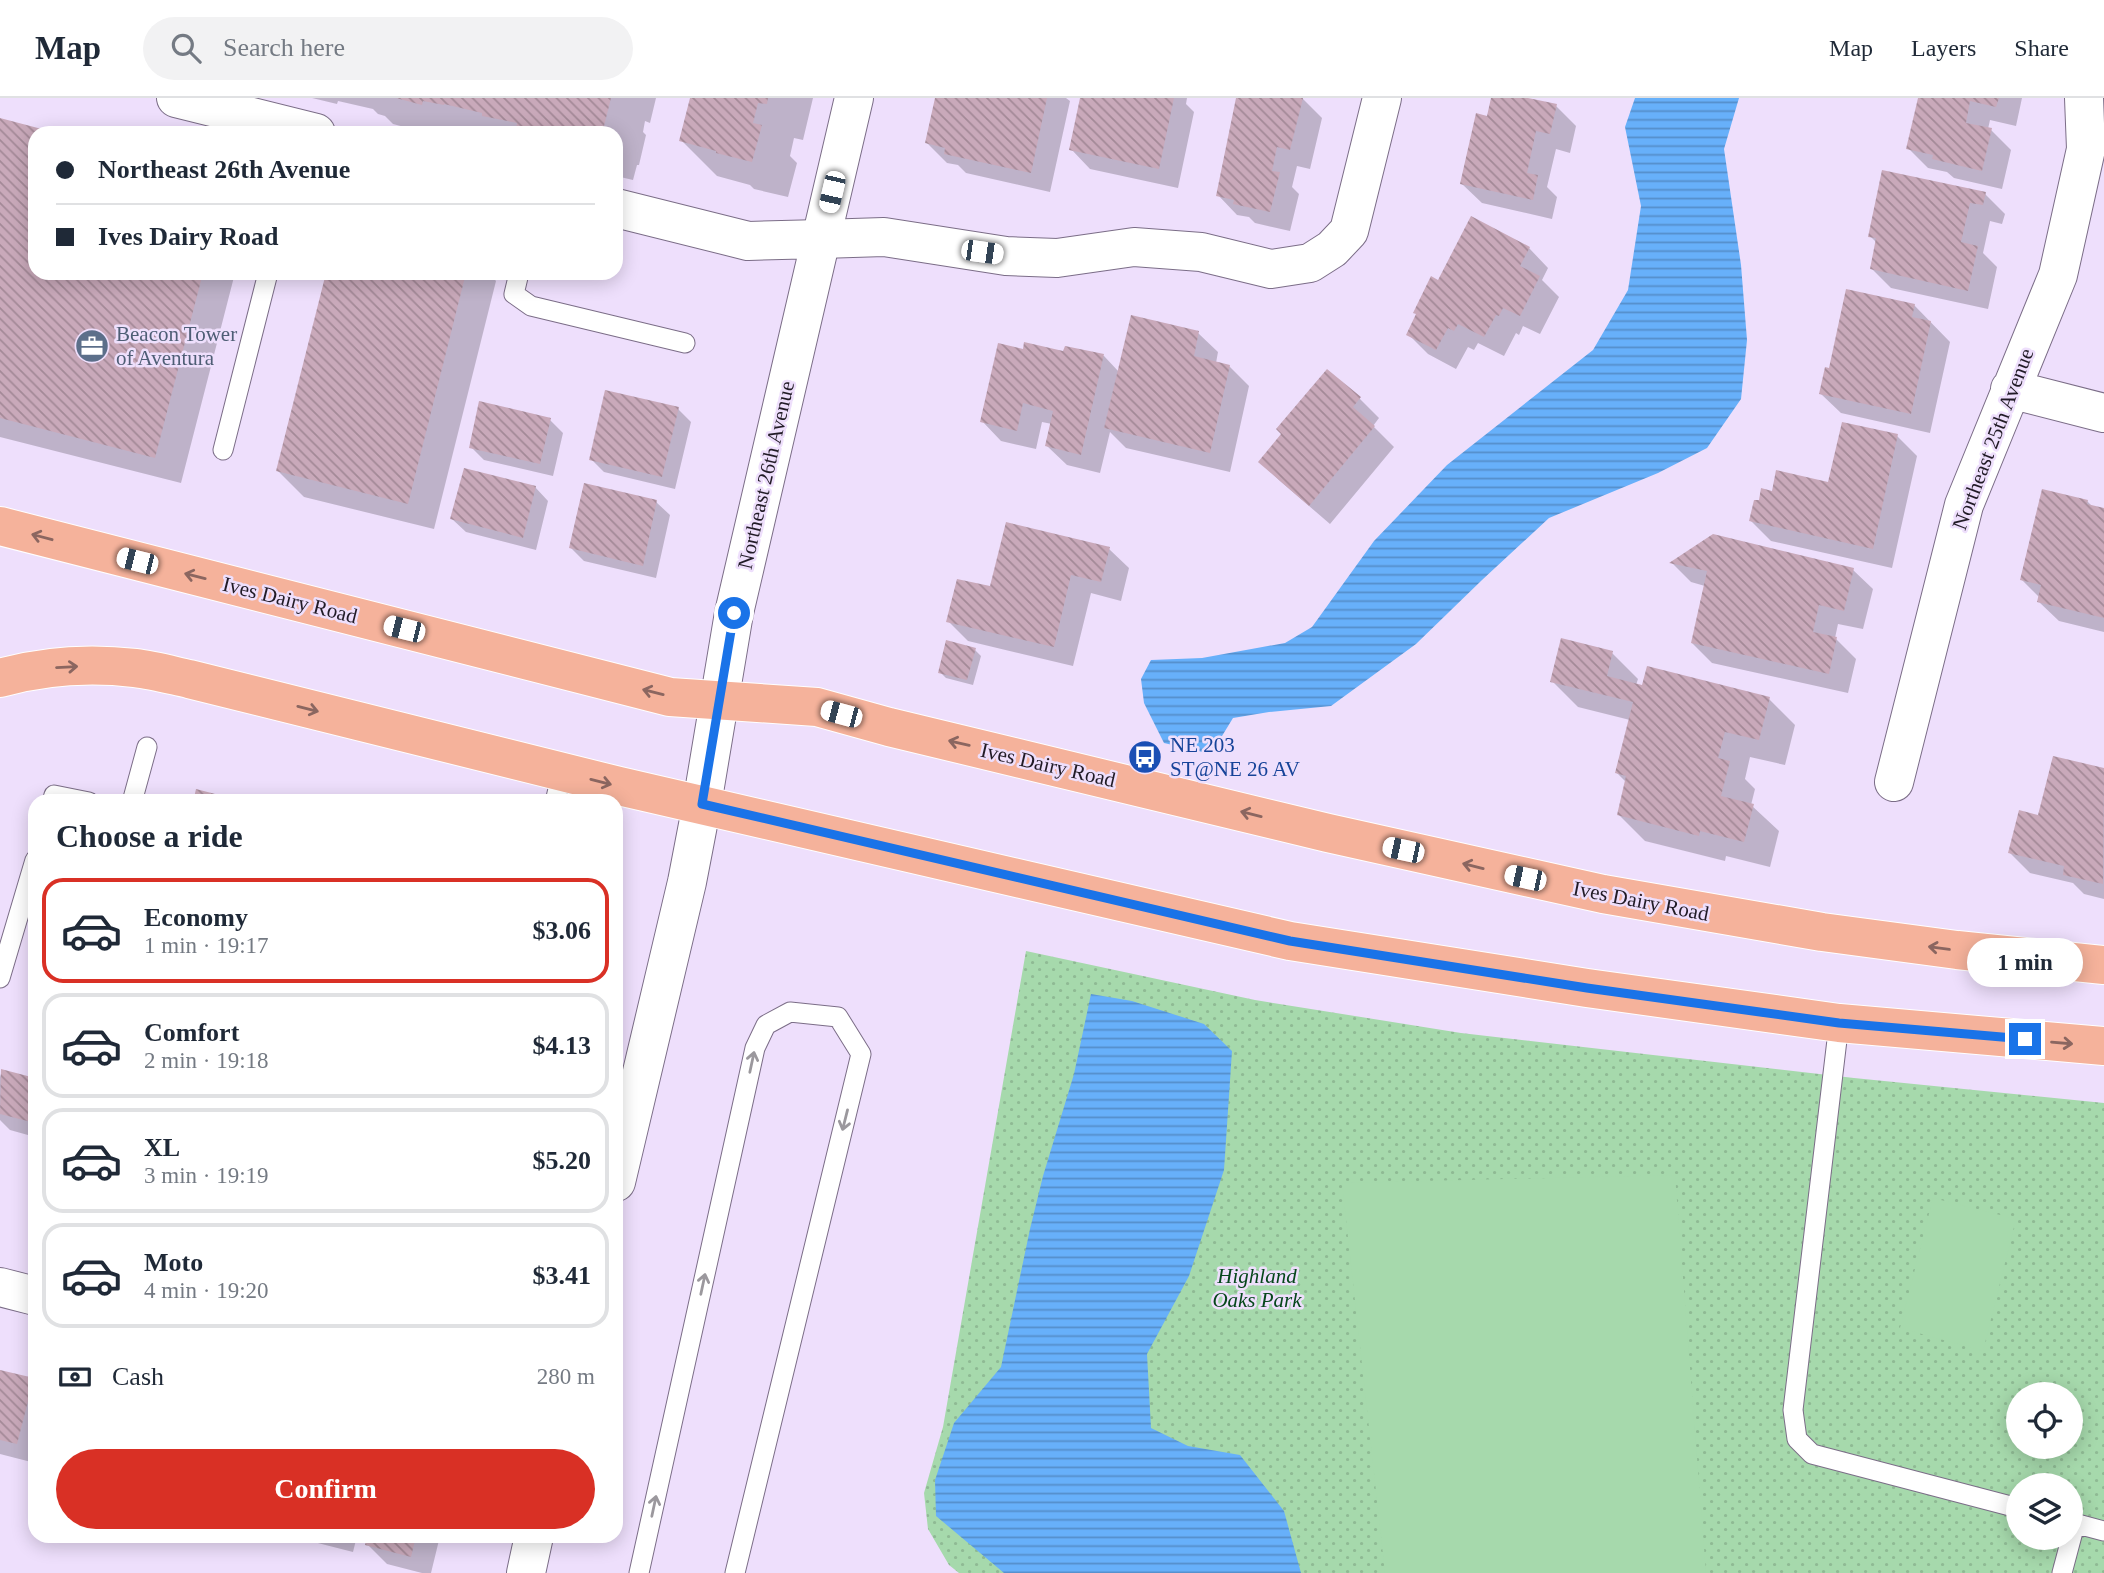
<!DOCTYPE html>
<html lang="en">
<head>
<meta charset="utf-8">
<style>
	:root { --surface:#fff; --page:#f2f2f3; --text:#1f2937; --muted:#747a83; --line:#e0e1e3; --accent:#d93025 }
	body { margin:0; font-family:Georgia,serif; background:var(--page); color:var(--text); height:100vh; display:flex; flex-direction:column; font-size:26px; white-space:nowrap }
	* { box-sizing:border-box; margin:0 }
	p { font-size:23px; color:var(--muted) }
	.icon { flex:none; width:38px; height:38px; fill:none; stroke:currentColor; stroke-width:2; stroke-linecap:round; stroke-linejoin:round }
	.map { position:relative; flex:1; overflow:hidden }
	.drawer { position:absolute; left:28px; top:696px; width:595px; height:749px; display:flex; flex-direction:column; background:var(--surface); border-radius:21px; box-shadow:0 4px 18px #0003 }
	.drawer>* { flex:none }
	.guide { position:absolute; left:28px; top:28px; width:595px; height:154px; border-radius:21px; box-shadow:0 4px 18px #0003; display:grid; align-content:center; height:154px; padding:0 28px; background:var(--surface) }
	.fabs { position:absolute; left:2006px; top:1284px; display:grid; gap:14px }
	.fabs a { display:grid; place-items:center; width:77px; height:77px; border-radius:50%; background:var(--surface); box-shadow:0 4px 18px #0003; font-size:35px }
	.end { position:absolute; width:32px; height:32px; margin:-16px; border:9px solid #1a73e8; background:#fff; box-shadow:0 0 0 4px #fff }
	.from { border-radius:50% }
	.bubble { position:absolute; height:49px; border-radius:24px; background:var(--surface); box-shadow:0 4px 18px #0003; font-size:23px; font-weight:700; line-height:49px; text-align:center }
	.car { position:absolute; width:21px; height:42px; margin:-21px -10px; border-radius:9px; box-shadow:0 0 5px 2px #0007; background:linear-gradient(#fff 24%,#345 0 40%,#fff 0 76%,#345 0 86%,#fff 0) }
	.guide b { display:flex; align-items:center; gap:24px; height:66px; font-size:26px }
	.guide b+b { border-top:2px solid var(--line) }
	.guide i { width:18px; height:18px; background:var(--text) }
	ul { padding:0; list-style:none }
	li { display:flex; align-items:center; gap:21px; height:105px; margin:0 14px 10px; padding:0 14px; border:4px solid var(--line); border-radius:21px }
	li div { flex:1 }
	li b { display:block; font-size:26px }
	li em { font-style:normal; font-weight:700 }
	li.selected { border-color:var(--accent) }
	li>.icon { width:63px; height:63px; stroke-width:1.5 }
	h2 { padding:0 28px; font-size:32px; line-height:84px }
	.pay { display:flex; align-items:center; gap:18px; height:77px; padding:0 28px; font-size:26px }
	.pay p { margin-inline-start:auto }
	.primary-button { display:flex; gap:14px; margin-top:auto; padding:14px 28px }
	.primary-button a { flex:1; height:80px; border-radius:42px; background:var(--accent); color:#fff; font-size:28px; font-weight:700; line-height:80px; text-align:center }
	header { display:flex; align-items:center; gap:42px; box-sizing:border-box; height:98px; padding:0 35px; background:var(--surface); border-bottom:2px solid var(--line) }
	header strong { font-size:33px }
	nav { display:flex; gap:38px; margin-inline-start:auto; font-size:24px }
	.search { width:490px; height:63px; background:var(--page); display:flex; align-items:center; gap:18px; box-sizing:border-box; padding:0 24px; border-radius:38px; color:var(--muted); font-size:26px }
	.map>svg:first-child { display:block }
	.green { fill:url(#green-dots); fill-rule:evenodd }
	.pitch { fill:#a6d9ac }
	.water { fill:url(#water-rules) }
	.shadow { fill:#0003 }
	.building { fill:url(#building-back-hatch) }
	.lines { fill:none; stroke-linecap:round; stroke-linejoin:round }
	.service-casing { stroke:#7b6d87; stroke-width:21 }
	.minor-casing { stroke:#7b6d87; stroke-width:40 }
	.tertiary-casing { stroke:#7b6d87; stroke-width:40 }
	.secondary-casing { stroke:#7b6d87; stroke-width:40 }
	.primary-casing { stroke:#fff; stroke-width:40 }
	.service { stroke:#fff; stroke-width:19 }
	.minor { stroke:#fff; stroke-width:38 }
	.tertiary { stroke:#fff; stroke-width:38 }
	.secondary { stroke:#fff; stroke-width:38 }
	.primary { stroke:#f5b29b; stroke-width:38 }
	.oneway { stroke:#8b6660 }
	.oneway2 { stroke:#9b989d }
	.route { stroke:#1a73e8; stroke-width:9 }
	.labels { text-anchor:middle; stroke-width:5; stroke-linejoin:round; paint-order:stroke }
	.service-label { font-size:21px; fill:#4e5e75; stroke:#eedffc; text-anchor:start }
	.street-label { font-size:21px; fill:#211b26; stroke:#eedffc }
	.transit-label { font-size:21px; fill:#164399; stroke:#eedffc; text-anchor:start }
	.park-label { font-size:21px; font-style:italic; fill:#06471b; stroke:#eedffc }
</style>
</head>
<body>
<header>
<strong>Map</strong>
<div class="search"><svg class="icon" aria-label="search" viewBox="0 0 24 24"><circle cx="10" cy="10" r="6"/><path d="M15 15l6 6"/></svg>Search here</div>
<nav><a>Map</a><a>Layers</a><a>Share</a></nav>
</header>
<div class="map">
<svg width="2104" height="1475" viewBox="0 0 2104 1475">
	<defs>
		<pattern id="green-dots" width="8" height="8" patternUnits="userSpaceOnUse" patternTransform="scale(1.75)"><rect width="8" height="8" fill="#a6d9ac"/><path d="M2 2h.1M6 6h.1" fill="none" stroke="#8fba94" stroke-width="1.8" stroke-linecap="round"/></pattern>
		<pattern id="water-rules" width="6" height="5" patternUnits="userSpaceOnUse" patternTransform="scale(1.75)"><rect width="6" height="5" fill="#67b0fa"/><path d="M0 2.5h6" fill="none" stroke="#548eca"/></pattern>
		<pattern id="building-back-hatch" width="6" height="6" patternUnits="userSpaceOnUse" patternTransform="scale(1.75)"><rect width="6" height="6" fill="#c9a9ba"/><path d="M-1 5l2 2M0 0l6 6M5-1l2 2" fill="none" stroke="#a38997"/></pattern>
	</defs>
	<rect width="100%" height="100%" fill="#eedffc"/>
	<path class="green" d="M1026 853 1255 902 1461 935 1854 980 2104 1005V1475H959L949 1467 928 1431 924 1395 943 1329ZM2018 1297H2070V1349H2018ZM2018 1388H2070V1440H2018Z"/>
	<path class="pitch" d="M1675 1077 1706 1475H1385L1342 1085Z
		M1933 1100 2016 1121 1983 1253 1900 1230Z"/>
	<path class="water" d="M1635 0H1739L1724 51 1741 167 1747 242 1741 301 1707 350 1658 375 1549 420 1482 482 1416 546 1331 608 1269 614 1233 620 1211 656 1164 645 1144 605 1141 581 1151 562 1202 560 1285 545 1312 529 1374 443 1447 367 1593 252 1628 192 1641 108 1625 29Z
		M1091 896 1132 903 1204 926 1232 953 1224 1072 1189 1178 1147 1256 1151 1330 1188 1348 1240 1357 1284 1413 1301 1475H1004L936 1418 935 1382 954 1325 1001 1269 1030 1131 1043 1078 1074 976Z"/>
	<path class="shadow" d="M312 0H656L650 25 645 23 643 34 646 37 639 67H637L633 82 616 78V35H427L393 26 385 18 378 16 373 11 338 3 337 6Z
		M692 0H813L803 42 794 40 790 58 797 65 788 99 754 91 750 87 717 78 681 42Z
		M937 0H1066L1070 3 1050 94 966 75 958 67 947 65 927 45Z
		M1082 0H1187L1186 6 1194 14 1178 90 1090 71 1071 51Z
		M1238 0H1302L1322 20 1310 71 1297 68 1292 89 1299 96 1290 133 1255 125 1249 119 1237 117 1218 97Z
		M1493 0H1520L1556 8 1576 28 1570 55 1556 51 1547 89 1557 99 1552 121 1482 105 1462 86 1488 20Z
		M1919 0H2022L2016 28 1990 22 1988 31 1991 32 2011 52 2002 91 1954 80 1947 74 1928 70 1908 50Z
		M0 22 50 35H35V175H235L181 385 0 339Z
		M1985 96 2005 116 2002 126 1990 123 1983 155 1997 169 1988 211 1891 190 1871 170 1877 145 1870 138Z
		M1529 150 1548 170 1542 182 1559 199 1540 236 1523 228 1519 237 1516 235 1504 258 1478 245 1474 252 1468 249 1456 271 1428 256 1408 236 1439 185Z
		M327 175H489L496 183 434 431 304 399 278 373Z
		M1914 207 1950 244 1930 335 1841 315 1821 296 1830 273Z
		M1198 235 1218 254 1216 265 1229 268 1249 288 1230 374 1126 350 1110 334 1100 375 1067 367 1047 348 1052 326 1042 324 1036 351 1001 343 982 323 1024 253 1104 258 1119 274Z
		M1359 300 1379 320 1373 328 1394 349 1330 426 1280 383 1260 364Z
		M678 311 691 324 675 391 604 374 591 361Z
		M550 322 563 335 553 378 484 362 471 349Z
		M1897 338 1917 358 1892 470 1771 443 1751 423 1760 404 1773 395 1829 386Z
		M535 389 548 403 536 452 466 434 452 421Z
		M2087 403 2094 410 2104 412V534L2059 523 2039 504 2040 500 2022 482Z
		M656 404 670 417 656 480 584 463 571 450Z
		M1109 451 1129 470 1121 503 1091 495 1073 568 968 543 948 523Z
		M1672 465 1853 472 1873 491 1863 531 1838 526 1835 540 1856 561 1848 595 1712 565 1692 545 1705 488 1691 484Z
		M975 552 981 558 973 587 946 580 940 574Z
		M1612 555 1638 581 1636 587 1769 601 1795 627 1785 667 1750 659 1745 681 1755 691 1751 707 1779 733 1770 769 1726 758 1725 763 1645 743 1619 717 1626 684 1616 674 1630 622 1578 609 1552 583Z
		M2054 660 2104 672V801L2084 796 2073 785 2030 775 2010 755 2040 719Z
		M2 973 35 982V1039L10 1032 0 1022V979Z
		M0 1273 33 1282 35 1284V1365L0 1356Z
		M303 1438H357L353 1454 306 1442Z
		M369 1438H440L431 1475H422L387 1466 367 1446Z"/>
	<path class="building" d="M396 0H611L603 32H601L600 35H532L516 31 517 25 482 18V15L444 6V7L423 3 422 7Z
		M690 0H768L767 6 758 5 753 25 762 27 752 64 716 55V53L679 43Z
		M935 0H1047L1031 75 944 56 945 50 925 45Z
		M1080 0H1174L1159 71 1069 52Z
		M1236 0H1303L1290 52 1277 49 1272 73 1280 74 1270 114 1233 106 1234 102 1216 98Z
		M1491 0H1528L1557 6 1550 36 1536 33 1527 75 1538 77 1533 102 1460 86 1476 15 1487 18Z
		M1918 0H1999L1996 9 1970 3 1966 25 1992 30 1982 73 1932 61 1933 57 1906 51Z
		M0 20 53 34 35 35V175H203L155 360 0 320Z
		M1882 72 1986 94 1983 107 1970 105 1961 144 1978 148 1968 193 1870 171 1876 140 1868 139Z
		M1471 118 1530 149 1520 168 1540 178 1520 218 1503 210 1499 218 1496 217 1484 239 1458 226 1454 233 1448 230 1436 252 1406 237 1416 216 1413 215 1431 178 1438 182Z
		M326 175H466L408 406 276 373Z
		M1846 191 1915 206 1912 219 1931 223 1911 316 1819 296 1825 269 1829 270Z
		M1131 217 1199 233 1194 258 1230 267 1210 355 1104 330Z
		M1024 244 1063 253 1065 248 1104 256 1081 357 1045 348 1053 313 1023 305 1017 333 980 324 998 245 1023 251Z
		M1327 271 1361 299 1353 309 1375 328 1309 408 1258 364 1281 336 1276 331Z
		M605 292 679 309 662 379 589 362Z
		M479 303 551 320 540 366 469 350Z
		M1842 324 1898 336 1873 451 1749 423 1754 402H1759L1761 390 1772 393 1776 372 1828 384Z
		M464 370 536 388 523 440 450 421Z
		M584 385 657 402 643 468 569 450Z
		M2042 391 2088 402 2087 406 2104 410V520L2037 504 2041 487 2020 482Z
		M1006 424 1110 449 1101 484 1071 477 1054 549 946 524 957 481 990 488Z
		M1713 436 1854 470 1844 513 1819 507 1813 534 1837 539 1829 576 1691 545 1707 473 1669 465Z
		M1561 540 1613 553 1607 578 1642 587 1647 568 1770 599 1759 642 1725 634 1718 660 1730 663 1721 698 1754 706 1744 744 1700 733 1699 738 1617 717 1626 678 1615 675 1633 604 1550 584Z
		M946 542 976 550 967 582 938 575Z
		M2053 658 2104 670 2103 786 2063 777 2064 768 2008 755 2019 712 2038 717Z
		M196 691 242 703V704H193Z
		M1 971 35 980V1025L0 1016Z
		M0 1272 34 1280 17 1346 0 1342Z
		M367 1438H416L411 1459 365 1447Z"/>
	<g class="lines">
		<g class="service-casing">
			<path id="service" d="M519 175 514 196 531 208 685 245
				M223 352 268 175
				M52 704 54 697 89 704
				M132 704 147 649
				M555 704 562 674
				M0 880 35 762
				M1839 925 1793 1312 1797 1341 1812 1356 2018 1410
				M2070 1424 2104 1433
				M639 1475 755 950 766 927 790 914 838 919 861 956 735 1475
				M2062 1475 2075 1426"/>
		</g>
		<g class="minor-casing">
			<path id="minor" d="M821 141 884 139 1006 158 1057 160 1134 149 1201 154 1271 171 1310 165 1332 151 1349 133 1382 0
				M2010 291 2104 315
				M1894 684 1964 407 2058 177 2086 51 2084 0
				M0 1189 35 1198"/>
		</g>
		<g class="tertiary-casing">
			<path id="tertiary" d="M821 141 854 0
				M616 1084 687 784 702 706
				M526 1475 534 1438"/>
		</g>
		<g class="secondary-casing">
			<path id="secondary" d="M176 0 316 35
				M616 110 748 143 821 141 734 515 702 706"/>
		</g>
		<g class="primary-casing">
			<path id="primary" d="M0 428 670 599 817 609 889 629 1328 735 1603 796 1822 834 1957 852 2104 867
				M0 580C43 568 90 565 135 570 153 572 171 577 189 581L619 688 1290 843 1587 890 1839 925 2104 948"/>
		</g>
		<use href="#service" class="service"/>
		<use href="#minor" class="minor"/>
		<use href="#tertiary" class="tertiary"/>
		<use href="#secondary" class="secondary"/>
		<use href="#primary" class="primary"/>
	</g>
	<defs><path id="oneway-shaft" d="M-6 0H5M1.5-3L5.5 0L1.5 3" fill="none" stroke-width="1.6" stroke-linecap="round" stroke-linejoin="round" transform="scale(1.75)"/></defs>
	<g class="oneway">
		<use href="#oneway-shaft" transform="translate(42 439) rotate(-165)"/>
		<use href="#oneway-shaft" transform="translate(195 478) rotate(-166)"/>
		<use href="#oneway-shaft" transform="translate(67 569) rotate(-3)"/>
		<use href="#oneway-shaft" transform="translate(653 594) rotate(-166)"/>
		<use href="#oneway-shaft" transform="translate(308 611) rotate(14)"/>
		<use href="#oneway-shaft" transform="translate(959 645) rotate(-167)"/>
		<use href="#oneway-shaft" transform="translate(601 684) rotate(14)"/>
		<use href="#oneway-shaft" transform="translate(1251 716) rotate(-166)"/>
		<use href="#oneway-shaft" transform="translate(1473 768) rotate(-166)"/>
		<use href="#oneway-shaft" transform="translate(1939 850) rotate(-172)"/>
		<use href="#oneway-shaft" transform="translate(2062 945) rotate(5)"/>
	</g>
	<g class="oneway2">
		<use href="#oneway-shaft" transform="translate(752 964) rotate(-78)"/>
		<use href="#oneway-shaft" transform="translate(845 1022) rotate(104)"/>
		<use href="#oneway-shaft" transform="translate(703 1186) rotate(-78)"/>
		<use href="#oneway-shaft" transform="translate(654 1408) rotate(-78)"/>
	</g>
	<g class="lines">
		<path class="route" d="M734 515 702 706 1290 843 1587 890 1839 925 2025 941"/>
	</g>
	<defs>
		<g id="office-disc" transform="scale(1.75)"><circle r="9.5" fill="#5c6f8a" stroke="#eedffc"/><path d="M-6-3h4V-5.5h4V-3h4V5H-6ZM-1-4.5V-3h2v-1.5ZM-6 0V1H6V0Z" fill="#fff"/></g>
		<g id="bus-disc" transform="scale(1.75)"><circle r="9.5" fill="#1a4fb4" stroke="#eedffc"/><path d="M-5-6H5V4H4V6H2V4H-2V6H-4V4H-5ZM-3.5-4V0h7V-4ZM-3.5 1.2v1.5H-2V1.2ZM2 1.2v1.5H3.5V1.2Z" fill="#fff"/></g>
	</defs>
	<g fill-rule="evenodd">
		<use href="#office-disc" x="92" y="248"/>
		<use href="#bus-disc" x="1145" y="659"/>
	</g>
	<g class="labels">
		<g class="service-label">
			<text x="116" y="243">Beacon Tower<tspan x="116" dy="24">of Aventura</tspan></text>
		</g>
		<g class="street-label">
			<text transform="translate(1993 341) rotate(-69)" y="7">Northeast 25th Avenue</text>
			<text transform="translate(766 377) rotate(-77)" y="7">Northeast 26th Avenue</text>
			<text transform="translate(290 502) rotate(14)" y="7">Ives Dairy Road</text>
			<text transform="translate(1048 667) rotate(13)" y="7">Ives Dairy Road</text>
			<text transform="translate(1641 803) rotate(11)" y="7">Ives Dairy Road</text>
		</g>
		<g class="transit-label">
			<text x="1170" y="654">NE 203<tspan x="1170" dy="24">ST@NE 26 AV</tspan></text>
		</g>
		<g class="park-label">
			<text x="1257" y="1185">Highland<tspan x="1257" dy="24">Oaks Park</tspan></text>
		</g>
	</g>
</svg>
<div class="fabs">
<a><svg class="icon" aria-label="locate" viewBox="0 0 24 24"><circle cx="12" cy="12" r="6"/><path d="M12 2v4M12 18v4M2 12h4M18 12h4"/></svg></a>
<a><svg class="icon" aria-label="layers" viewBox="0 0 24 24"><path d="M12 4l9 5-9 5-9-5zM3 14l9 5 9-5"/></svg></a>
</div>
<i class="end from" style="left:734px;top:515px"></i>
<i class="end" style="left:2025px;top:941px"></i>
<div class="bubble" style="left:1967px;top:840px;width:116px">1 min</div>
<i class="car" style="left:832px;top:94px;rotate:193deg"></i>
<i class="car" style="left:982px;top:154px;rotate:98deg"></i>
<i class="car" style="left:137px;top:463px;rotate:284deg"></i>
<i class="car" style="left:404px;top:531px;rotate:284deg"></i>
<i class="car" style="left:841px;top:616px;rotate:285deg"></i>
<i class="car" style="left:1403px;top:752px;rotate:282deg"></i>
<i class="car" style="left:1525px;top:780px;rotate:282deg"></i>
<div class="guide">
<b><i class="from"></i>Northeast 26th Avenue</b>
<b><i></i>Ives Dairy Road</b>
</div>
<section class="drawer">
<h2>Choose a ride</h2>
<ul>
<li class="selected"><svg class="icon" aria-label="car" viewBox="0 0 24 24"><path d="M5 17H2v-5l4-1 3-4h7l3 4 3 1v5h-3M9 17h6M6 11h13"/><circle cx="7" cy="17" r="2"/><circle cx="17" cy="17" r="2"/></svg><div><b>Economy</b><p>1 min · 19:17</p></div><em>$3.06</em></li>
<li><svg class="icon" aria-label="car" viewBox="0 0 24 24"><path d="M5 17H2v-5l4-1 3-4h7l3 4 3 1v5h-3M9 17h6M6 11h13"/><circle cx="7" cy="17" r="2"/><circle cx="17" cy="17" r="2"/></svg><div><b>Comfort</b><p>2 min · 19:18</p></div><em>$4.13</em></li>
<li><svg class="icon" aria-label="car" viewBox="0 0 24 24"><path d="M5 17H2v-5l4-1 3-4h7l3 4 3 1v5h-3M9 17h6M6 11h13"/><circle cx="7" cy="17" r="2"/><circle cx="17" cy="17" r="2"/></svg><div><b>XL</b><p>3 min · 19:19</p></div><em>$5.20</em></li>
<li><svg class="icon" aria-label="car" viewBox="0 0 24 24"><path d="M5 17H2v-5l4-1 3-4h7l3 4 3 1v5h-3M9 17h6M6 11h13"/><circle cx="7" cy="17" r="2"/><circle cx="17" cy="17" r="2"/></svg><div><b>Moto</b><p>4 min · 19:20</p></div><em>$3.41</em></li>
</ul>
<div class="pay"><svg class="icon" aria-label="cash" viewBox="0 0 24 24"><path d="M3 7h18v10H3z"/><circle cx="12" cy="12" r="2"/></svg>Cash<p>280 m</p></div>
<div class="primary-button"><a>Confirm</a></div>
</section>
</div>
</body>
</html>
